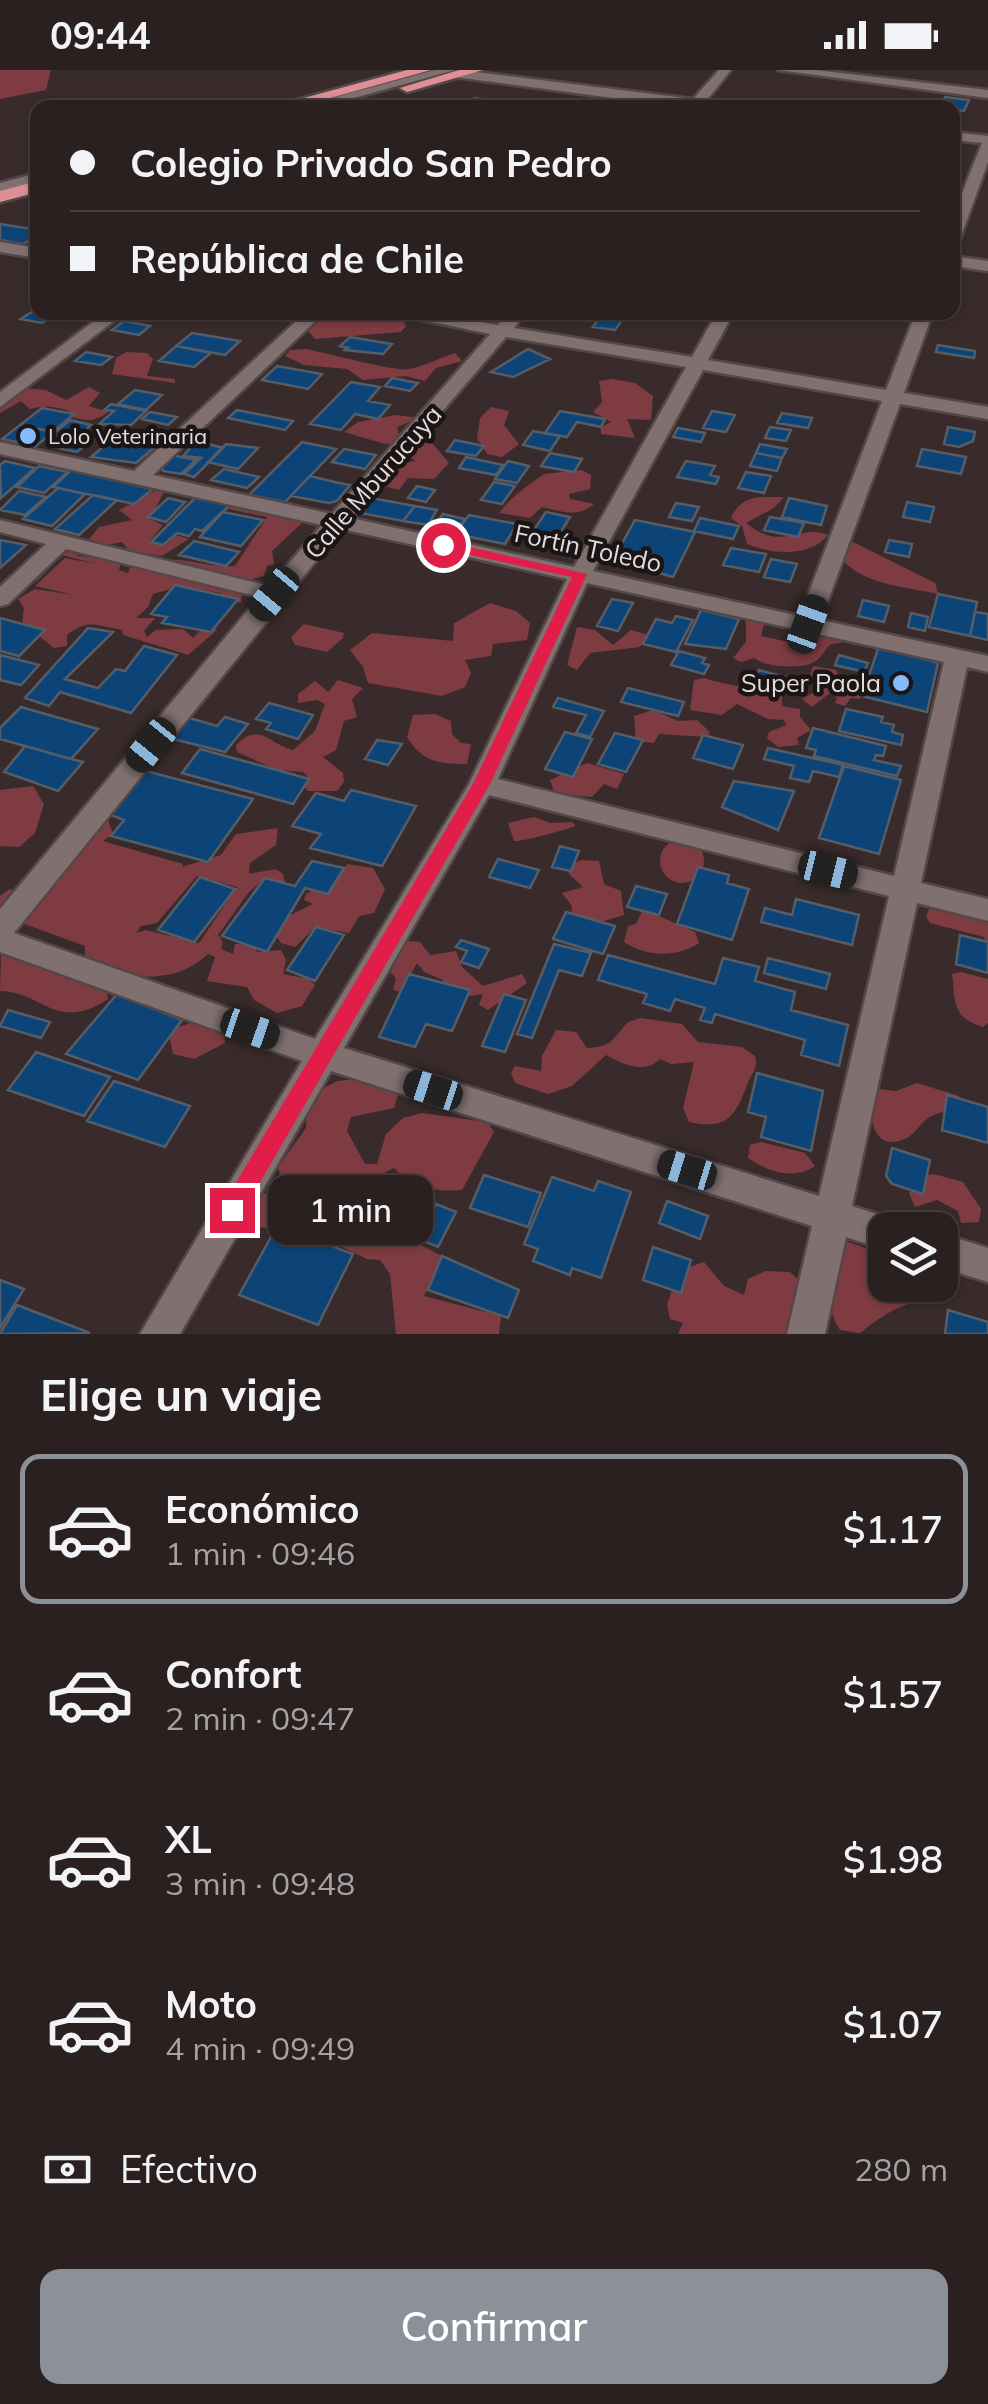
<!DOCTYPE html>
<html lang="es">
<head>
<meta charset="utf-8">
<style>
	:root { --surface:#2b2020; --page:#332829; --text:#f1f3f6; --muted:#a6a3a5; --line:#473e3e; --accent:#8c9099 }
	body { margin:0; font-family:Mulish,sans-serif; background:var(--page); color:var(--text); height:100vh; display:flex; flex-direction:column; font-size:38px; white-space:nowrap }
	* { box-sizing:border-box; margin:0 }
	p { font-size:32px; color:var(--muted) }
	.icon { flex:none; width:55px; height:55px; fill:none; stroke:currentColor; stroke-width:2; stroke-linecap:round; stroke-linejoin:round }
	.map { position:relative; height:1264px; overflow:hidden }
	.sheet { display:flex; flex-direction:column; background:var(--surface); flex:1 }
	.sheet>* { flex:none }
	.top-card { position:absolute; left:30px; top:30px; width:930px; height:220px; border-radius:20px; box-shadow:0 2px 8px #0004,0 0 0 2px var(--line); display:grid; align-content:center; height:220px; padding:0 40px; background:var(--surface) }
	.buttons { position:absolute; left:868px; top:1142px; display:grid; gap:20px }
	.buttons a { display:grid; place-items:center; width:90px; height:90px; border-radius:20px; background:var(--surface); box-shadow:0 2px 8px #0004,0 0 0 2px var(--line); font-size:50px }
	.end { position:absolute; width:45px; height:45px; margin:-22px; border:12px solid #e11d48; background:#fff; box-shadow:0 0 0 5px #fff }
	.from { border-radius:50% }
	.bubble { position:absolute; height:70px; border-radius:20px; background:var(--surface); box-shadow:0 2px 8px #0004,0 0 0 2px var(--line); font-size:32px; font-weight:600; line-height:70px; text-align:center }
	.car { position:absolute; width:30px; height:60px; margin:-30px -15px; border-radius:12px; box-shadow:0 0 8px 2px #0007; background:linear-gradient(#222 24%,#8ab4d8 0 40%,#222 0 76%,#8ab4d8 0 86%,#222 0) }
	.top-card b { display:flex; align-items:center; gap:35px; height:95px; font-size:38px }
	.top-card b+b { border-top:2px solid var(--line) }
	.top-card i { width:25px; height:25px; background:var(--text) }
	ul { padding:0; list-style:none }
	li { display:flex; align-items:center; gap:30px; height:150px; margin:0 20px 15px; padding:0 20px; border:5px solid transparent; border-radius:20px }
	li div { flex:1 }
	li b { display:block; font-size:38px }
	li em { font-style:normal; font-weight:600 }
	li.on { border-color:var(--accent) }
	li>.icon { width:90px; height:90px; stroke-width:1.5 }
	h2 { padding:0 40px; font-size:45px; line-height:120px }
	.pay { display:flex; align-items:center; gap:25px; height:110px; padding:0 40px; font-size:38px }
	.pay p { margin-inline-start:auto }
	.cta { display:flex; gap:20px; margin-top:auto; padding:20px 40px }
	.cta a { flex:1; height:115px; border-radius:20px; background:var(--accent); color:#fff; font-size:40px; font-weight:600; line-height:115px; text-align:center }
	.status { display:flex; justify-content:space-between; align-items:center; height:70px; padding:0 50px; background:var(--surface); direction:ltr }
	.status svg { height:28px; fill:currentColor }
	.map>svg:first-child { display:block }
	.green { fill:#7e3c42; fill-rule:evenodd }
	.building { fill:#0d4477; stroke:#545d68; stroke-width:2.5 }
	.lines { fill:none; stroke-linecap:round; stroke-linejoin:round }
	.minor-casing { stroke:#534748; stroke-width:5 }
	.highway-casing { stroke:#534748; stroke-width:5 }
	.minor { fill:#807070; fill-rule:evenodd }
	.highway { fill:#de8f94; fill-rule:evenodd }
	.route { fill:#e11d48 }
	.poi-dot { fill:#84bcfb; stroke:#1c1515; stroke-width:4 }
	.labels { text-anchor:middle; stroke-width:9; stroke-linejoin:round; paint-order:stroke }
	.far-poi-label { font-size:22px; fill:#e4dbdb; stroke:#1c1515; text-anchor:start }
	.street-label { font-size:25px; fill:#e4dbdb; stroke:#1c1515 }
	.poi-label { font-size:25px; fill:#e4dbdb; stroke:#1c1515; text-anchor:end }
</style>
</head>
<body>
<div class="status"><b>09:44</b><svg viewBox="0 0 49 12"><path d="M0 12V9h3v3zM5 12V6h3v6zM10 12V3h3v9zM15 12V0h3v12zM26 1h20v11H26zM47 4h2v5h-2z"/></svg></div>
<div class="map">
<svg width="988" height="1264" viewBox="0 0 988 1264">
	<rect width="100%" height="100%" fill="#392b2b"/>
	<path class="green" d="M0 0H86H51L46 20 0 29Z
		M330 242C356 243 379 252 403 250L406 256 401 262 315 269 307 260 318 245Z
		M306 279C328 283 394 302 409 299 424 296 440 288 455 283L462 291 436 298 425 311 406 306 363 310 347 299 304 295 285 286 290 280Z
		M126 282 147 283 153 289 147 306 175 309V313L112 304 116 288Z
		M612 309 635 313 653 326 651 350 627 349 635 368 601 364V357L611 352 593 342 602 332 599 311Z
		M11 317 46 320 66 330 89 317 100 323 89 336 108 342C95 352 87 351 71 347L74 344C61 336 44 335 30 339L21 331 0 343V326Z
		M491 337 509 341 504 355 519 374 502 387 487 384 477 368 480 348Z
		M396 345 419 348 397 357 401 373 385 374 344 362 358 352Z
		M413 370 433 374 449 393 434 409 408 408 399 420 384 416 387 406 378 398 415 391 400 378Z
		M581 400 591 405 590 419 569 424 570 429 594 434C577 448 564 442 542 437L530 448 499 443C513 425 527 416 544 404Z
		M156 420H165L150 449 163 455 149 472 164 476 176 465 189 469 162 486 130 481 122 472 107 475 89 469 99 457 132 450 119 440Z
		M784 427 774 438 746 453C782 483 800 453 828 465 810 488 771 484 747 474L742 456 731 448C742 424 760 427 784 427Z
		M231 434 303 452 272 481 274 494 267 496 264 506 240 512 161 491C186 486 208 499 235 496L267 447 228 439Z
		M853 472 935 513 938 524C902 516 861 515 838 485Z
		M72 479 78 486 121 491 119 500 128 503 131 495 242 520 241 532 227 534 221 523 181 516 153 524 148 537 136 548H155L144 561 147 567 156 560 183 559 193 568 208 553 217 560 188 585 123 565 122 560C97 556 89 548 67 565V576L54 578 39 566 21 564 24 538 18 529 35 519 74 525 35 516 65 488 97 494 62 485 37 511H26L55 481Z
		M490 533 516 541 530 553 527 570 493 574 491 586 465 590 471 603 465 617 442 626 368 613 363 597 350 580 372 563 453 571 454 553Z
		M746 550 764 554 761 566 789 572 807 563 860 570 831 574C825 579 821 588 816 591 803 600 765 597 754 588L741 592 733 588 746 572Z
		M304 554 344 563 343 568 327 582 295 575 291 567Z
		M577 557 595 560 613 575 631 560 648 565 640 577 590 583 577 600 567 595Z
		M813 596 836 600 843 615 849 607 872 611 859 629 851 628 845 636 835 633 837 628 830 623 812 637 802 629 821 618 810 606Z
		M704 608C727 616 756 618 782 624V636L800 639V647L811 660 797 668 799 675 778 677 767 668 769 662 786 655 784 650 768 649 737 634 722 645 690 640 694 610Z
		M338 610 363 618 352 629 357 647 344 651 336 680 323 687 343 703 344 712 337 721H308L304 716 309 708 303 702 277 700 237 682 236 675C260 651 268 674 293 680L315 661 325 634 317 630 298 633V624L315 611 328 622Z
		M653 640 678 651 697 650 710 662 707 667 659 664 654 673 636 671 634 646Z
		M435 644 451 651 452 664 461 673 471 674 467 694C439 694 422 692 407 667L413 645Z
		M587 693 624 704 617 719 604 714 592 727 555 724 550 710Z
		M33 716 44 734 35 763 19 777 0 776V720Z
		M107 747 113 764 103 771 183 794 182 797 221 785 236 764 278 758 276 775 250 793 249 804 276 799 283 804 285 813 265 808 249 822 218 865 223 872 221 879 233 884 235 874 254 875 257 882 281 880 286 890 283 904 309 909 315 915 302 936 277 943 254 930 247 917 207 911 215 887 208 884C173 917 129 906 85 900V876L22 853 15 858 0 853V826L10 819 35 827 38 835ZM197 806 237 817 199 873 146 860 136 863 141 856 157 853Z
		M534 747 551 753 573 752 575 756C569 759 523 772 514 771L508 753Z
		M660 791a22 22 0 1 1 44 0a22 22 0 1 1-44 0Z
		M581 790 599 791 604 814 621 821 624 845 594 854 571 848 572 836 562 823 583 817 569 804V796Z
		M347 794 373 798 385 819 374 843 359 846 349 863 316 857 295 877 281 873 276 866 288 846 313 834 304 830 306 824 313 820 328 823Z
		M941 837 988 850V882L984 867 930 853 926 847 929 839Z
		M643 839 695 862 699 873C677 888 646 887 624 872L628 856 636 854Z
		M409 871 420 872 430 885 456 881 462 897 483 916 522 904 527 913 488 940 479 935 483 924 457 928 441 916 443 910 424 902 417 893 401 922 393 920 396 908 391 903 397 874Z
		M1 884 106 919 108 929C56 963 44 922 0 921Z
		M961 902 988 909V953L983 957C951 947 956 932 952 904Z
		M641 948 682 954 698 972 742 977 755 986C759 999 751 1003 747 1015 735 1047 727 1060 689 1052L683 1038 694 992 671 994 660 989C644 1005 623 994 606 985L572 1016 548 1024 515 1013 511 1003 515 996 541 1001 542 986 556 960 576 962 587 978C613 977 612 969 628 952Z
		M202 949 224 959 225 973 194 989 173 984 170 969 176 958Z
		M367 1008 393 1015 398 1025 394 1038 351 1047 347 1061 365 1094H377L386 1064 403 1048 422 1043 487 1052 494 1062 462 1120C434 1122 414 1118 394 1098L366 1112 391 1149 393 1161 442 1186 424 1226 501 1246 499 1264H396L390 1204 380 1190 367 1189 308 1161 256 1157 252 1144 261 1125 283 1116 278 1097 306 1058 307 1038 320 1020 337 1011Z
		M917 1013 959 1026 962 1036C952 1039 941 1042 931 1046 922 1051 916 1063 907 1068 870 1086 869 1040 870 1018L896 1021Z
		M761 1072 805 1083 815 1096C793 1111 767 1101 748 1088L750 1075Z
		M934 1104 963 1112 981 1139 979 1152 961 1153 958 1141 937 1130 915 1137 909 1123C915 1109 919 1106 934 1104Z
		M848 1172 863 1177 885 1193V1215H940V1201L957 1216 951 1228C910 1228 892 1238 860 1263L840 1260C821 1230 829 1199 848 1172Z
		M704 1192 724 1216 744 1225 748 1209 765 1201 790 1202 804 1215 798 1264H678L683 1253 670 1249 667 1235 678 1201Z"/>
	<path class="building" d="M945 27 969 30 964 41 940 38Z
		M474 28 530 35H466Z
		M0 154 38 160V165L23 174 0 170Z
		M36 239 38 242 56 243 42 253 21 249Z
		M600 247 622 250 615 260 593 257Z
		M124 251 150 256 139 265 112 260Z
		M192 263 240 271 225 285 176 276Z
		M350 267 392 274 383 284 345 280 348 278 340 276Z
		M938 275 975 281 974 288 936 282Z
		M176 276 211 283 194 297 159 291Z
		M528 279 550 289 513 307 491 302Z
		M86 282 112 287 101 295 75 291Z
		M277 296 322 304 308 319 262 310Z
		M392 308 418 313 410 321 385 316Z
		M351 312 380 317 368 331 390 335 378 349 355 344 341 360 310 354Z
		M135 320 162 325 146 340 118 334Z
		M111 334 146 341 131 355 99 354 114 341 104 340Z
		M42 338 74 344 53 362 20 355Z
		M237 340 293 351 285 360 228 348Z
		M560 341 605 349 601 357 577 352 567 367 545 363Z
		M712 341 735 345 726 362 703 358Z
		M150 342 177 347 168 355 142 349Z
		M782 343 812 348 808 358 777 353Z
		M70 350 91 355 74 370 52 365Z
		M20 355 53 362 36 376 2 369Z
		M770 357 791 360 786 371 765 368Z
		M948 357 975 362 973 371 959 377 944 374Z
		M678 358 705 363 701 372 673 367Z
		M533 361 560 366 550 381 523 375Z
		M115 367 156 376 136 393 91 387Z
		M64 368 74 370 88 373 77 382 53 377Z
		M455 370 484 376 476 386 447 381Z
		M197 371 223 378 194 407 184 404 201 388 183 386Z
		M302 372 336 379 285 432 249 425Z
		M226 374 258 378 238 399 208 392Z
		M760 374 787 379 782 388 756 383Z
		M344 379 376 385 365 399 332 392Z
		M922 379 966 387 961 404 917 396Z
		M550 383 582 389 574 402 541 396Z
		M756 383 782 388 777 401 750 396Z
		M172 385 196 390 181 404 163 401 162 396Z
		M466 387 503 395 496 405 459 398Z
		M5 391 35 398 1 428 0 395Z
		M508 391 529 396 517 413 495 409Z
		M686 391 715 396 710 405 719 407 716 414 677 407Z
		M39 396 68 402 44 423 17 417Z
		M224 399 259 407 247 418 211 410Z
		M71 400 153 419 134 434 53 417Z
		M746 402 771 406 764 423 738 418Z
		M310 406 339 413 350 415 337 431 329 433 291 426Z
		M494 412 515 416 502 434 481 430Z
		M417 416 435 420 426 432 408 428Z
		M58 418 85 424 52 456 23 449Z
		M19 421 46 427 25 445 0 440Z
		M93 425 117 430 79 465 55 459Z
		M196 427 231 434 202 461 195 459 189 466 177 463 163 475 151 472Z
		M168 428 185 432 166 452 148 447Z
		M371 428 415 436 403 451 360 443Z
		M789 428 827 436 821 455 782 447Z
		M907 432 934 437 930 452 903 447Z
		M676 433 699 437 692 451 669 447Z
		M415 436 437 440 428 455 403 451Z
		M223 442 263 450 241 476 200 467Z
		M546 442 570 447 557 468 532 463Z
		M443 444 465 449 453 467 431 462Z
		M469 445 517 454 505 474 455 464Z
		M770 447 804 453 798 467 764 460Z
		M700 448 739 456 733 469 694 461Z
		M635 450 695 462 673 507 613 490Z
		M0 470 26 475 0 498Z
		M889 470 912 474 909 487 885 482Z
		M194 471 239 482 226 496 179 485Z
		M731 478 766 484 759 502 723 495Z
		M771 489 797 494 790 512 764 507Z
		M175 515 238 529 211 562 162 553 167 547 151 544Z
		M938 524 977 532 970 566 929 557Z
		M612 529 633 533 618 561 597 556Z
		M863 530 889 536 884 552 858 546Z
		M701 540 739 549 726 579 685 574Z
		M975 542 988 544V570L970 566Z
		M911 543 928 547 925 561 908 557Z
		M676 546 693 550 676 582 643 574 656 549 672 553Z
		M0 548 45 560 19 586 0 581Z
		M88 558 113 562 65 609 98 618 116 599 125 601 144 576 177 585 131 643 60 622 49 636 25 628Z
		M879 576 938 593 927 642 862 626Z
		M679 581 705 588 702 593 709 595 704 604 671 595Z
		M0 585 39 595 21 615 0 610Z
		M839 585 868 593 864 602 835 595Z
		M759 600 796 610 790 624 753 613Z
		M628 618 684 632 678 646 621 632Z
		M558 628 604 641 590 667 576 663 586 645 553 637Z
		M269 633 313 645 298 669 266 659 271 653 256 649Z
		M21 637 98 659 71 689 0 669V658Z
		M846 639 883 647 881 652 894 655 892 662 903 665 901 675 839 661Z
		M183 646 217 656 225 647 248 654 225 682 165 667Z
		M813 658 886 676 883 686 876 685 874 690 901 696 897 706 814 686 816 680 806 678Z
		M565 662 592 669 573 707 545 699Z
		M615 663 643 670 626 702 598 694Z
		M703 665 743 675 733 699 693 688Z
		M377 670 402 674 388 695 365 689Z
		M25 676 71 689 83 692 58 721 4 702Z
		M768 678 843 695 839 707 813 701 809 712 790 708 794 696 764 689Z
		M200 679 277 700 309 709 293 734 182 703Z
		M844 696 901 710 879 784 819 768Z
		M138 699 253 729 208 792 111 766 124 750 103 742Z
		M734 711 794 721 778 760 722 737Z
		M351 720 416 736 382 796 310 778 321 764 292 756 316 723 344 731Z
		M560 776 579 781 571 801 552 797Z
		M498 789 539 800 530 818 489 807Z
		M312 791 344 798 328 824 305 818 267 882 222 866 265 808 295 816Z
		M698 797 729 805 727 813 749 819 732 870 677 854Z
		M200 807 235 819 194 872 158 860Z
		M636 816 667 824 659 845 627 837Z
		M796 829 859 845 852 875 761 852 765 838 792 845Z
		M566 842 615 856 603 884 553 869Z
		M316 857 344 865 315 911 287 900Z
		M960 865 988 872V903L956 894Z
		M461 870 489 879 479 898 461 892 467 881 456 877Z
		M554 874 591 883 582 906 559 900 532 968 517 964Z
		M608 885 715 914 723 888 759 897 755 911 795 922 791 940 848 955 839 996 801 985 805 970 715 944 712 953 700 950 705 938 675 929 670 941 643 933 647 924 598 910Z
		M768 888 830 904 826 919 764 903Z
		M409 904 470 920 452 961 426 954 415 977 379 967Z
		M117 924 182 950 138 1010 66 984Z
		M504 924 526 930 505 982 482 976Z
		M8 940 50 952 41 968 0 956Z
		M36 982 110 1007 84 1046 8 1020Z
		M757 1003 823 1021 811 1081 761 1067 766 1047 748 1042Z
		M114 1011 190 1036 165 1077 87 1051Z
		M947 1025 988 1037V1073L942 1060Z
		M892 1078 930 1090 923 1124 892 1114 886 1106Z
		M484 1105 541 1123 528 1157 470 1138Z
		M552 1107 594 1121 598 1111 631 1122 601 1208 572 1198 570 1205 533 1191 538 1179 524 1174Z
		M667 1131 708 1146 700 1169 659 1153Z
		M436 1134 456 1142 438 1177 406 1164 419 1141 430 1145Z
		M277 1156 353 1184 318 1255 239 1225Z
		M653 1177 691 1190 681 1223 643 1210Z
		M442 1186 519 1220 508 1248 428 1220Z
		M0 1210 24 1219 0 1258Z
		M17 1235 90 1263 0 1264Z
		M948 1240 988 1252V1264H945Z"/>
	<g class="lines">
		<g class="minor-casing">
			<path id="minor" d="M435 0H455L318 38H295Z
				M459 0 693 29 719 0H731L706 31 737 38H687L455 7Z
				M778 0H815L988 20V28Z
				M952 62 988 66V92L960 169 952 174V148L982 73 952 70Z
				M38 103V112L0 122V113Z
				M0 172 38 178V188L0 182Z
				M952 186 988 191V201L952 196Z
				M106 242H126L0 337V322Z
				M306 242H325L153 405 332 444 490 264 383 242H424L498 255 508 242H526L514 258 692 287 717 242H734L708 290 886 320 916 242H933L904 323 988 337V349L900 334 821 550 988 586V602L967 597 921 813 988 829V851L917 833 852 1136 898 1151 902 1160H885V1180L846 1167 825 1264H787L812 1156 331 1001 180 1264H140L302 991 0 882V839L259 527 66 479 8 534 0 536V517L46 474 0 462V450L269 516 322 455 0 384V372L134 401ZM506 267 686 297 574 497 351 448ZM703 300 882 331 800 546 593 501ZM342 459 567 509 469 714 315 969 14 863ZM587 513 944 592 894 806 498 709ZM489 725 889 826 819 1126 344 978Z
				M940 1163 988 1178V1212L940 1197Z"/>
		</g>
		<g class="highway-casing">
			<path id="highway" d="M407 0H431L294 38H267Z
				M459 0H483L407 22 400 18Z
				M38 111V122L0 132V121Z"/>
		</g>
		<use href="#minor" class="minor"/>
		<use href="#highway" class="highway"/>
	</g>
	<path class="route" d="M443 471 587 504 490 714 240 1147 232 1150 221 1140 224 1133 473 714 572 507 438 478Z"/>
	<g class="poi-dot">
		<circle cx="28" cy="366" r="10"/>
		<circle cx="901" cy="613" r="10"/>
	</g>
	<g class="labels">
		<g class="far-poi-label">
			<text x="48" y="374">Lolo Veterinaria</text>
		</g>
		<g class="street-label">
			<text transform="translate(373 412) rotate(-49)" y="9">Calle Mburucuya</text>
			<text transform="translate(588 478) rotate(12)" y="9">Fortín Toledo</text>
		</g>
		<g class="poi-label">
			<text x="881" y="622">Super Paola</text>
		</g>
	</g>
</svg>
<div class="buttons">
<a><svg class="icon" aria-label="layers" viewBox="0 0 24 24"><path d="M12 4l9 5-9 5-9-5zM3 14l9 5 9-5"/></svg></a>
</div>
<i class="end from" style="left:443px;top:475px"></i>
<i class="end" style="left:232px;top:1140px"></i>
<div class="bubble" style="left:268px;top:1105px;width:165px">1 min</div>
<i class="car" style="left:274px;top:524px;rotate:220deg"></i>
<i class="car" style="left:808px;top:554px;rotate:20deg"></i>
<i class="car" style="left:151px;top:675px;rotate:219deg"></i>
<i class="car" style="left:828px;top:800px;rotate:104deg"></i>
<i class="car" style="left:250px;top:959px;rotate:109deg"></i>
<i class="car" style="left:433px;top:1020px;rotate:288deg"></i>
<i class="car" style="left:687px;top:1100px;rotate:287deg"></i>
<div class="top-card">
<b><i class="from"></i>Colegio Privado San Pedro</b>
<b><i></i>República de Chile</b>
</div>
</div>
<section class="sheet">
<h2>Elige un viaje</h2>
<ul>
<li class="on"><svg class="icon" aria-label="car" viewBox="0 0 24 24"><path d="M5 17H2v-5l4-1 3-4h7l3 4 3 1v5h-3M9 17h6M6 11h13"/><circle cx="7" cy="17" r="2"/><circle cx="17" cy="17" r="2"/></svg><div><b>Económico</b><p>1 min · 09:46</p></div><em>$1.17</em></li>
<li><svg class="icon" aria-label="car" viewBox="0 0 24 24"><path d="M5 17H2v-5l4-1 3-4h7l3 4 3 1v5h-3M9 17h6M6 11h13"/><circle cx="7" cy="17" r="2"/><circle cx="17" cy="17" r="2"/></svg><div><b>Confort</b><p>2 min · 09:47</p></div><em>$1.57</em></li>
<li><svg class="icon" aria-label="car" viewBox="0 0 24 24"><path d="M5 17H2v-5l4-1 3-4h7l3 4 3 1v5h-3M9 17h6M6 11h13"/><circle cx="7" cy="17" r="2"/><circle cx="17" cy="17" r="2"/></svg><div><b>XL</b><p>3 min · 09:48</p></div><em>$1.98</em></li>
<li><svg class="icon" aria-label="car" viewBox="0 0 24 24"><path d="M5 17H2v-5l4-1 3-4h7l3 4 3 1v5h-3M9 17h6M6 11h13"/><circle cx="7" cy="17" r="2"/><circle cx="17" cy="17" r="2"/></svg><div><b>Moto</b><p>4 min · 09:49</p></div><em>$1.07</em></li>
</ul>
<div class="pay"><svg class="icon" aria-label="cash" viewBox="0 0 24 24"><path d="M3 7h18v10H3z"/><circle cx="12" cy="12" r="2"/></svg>Efectivo<p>280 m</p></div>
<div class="cta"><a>Confirmar</a></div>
</section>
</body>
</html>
